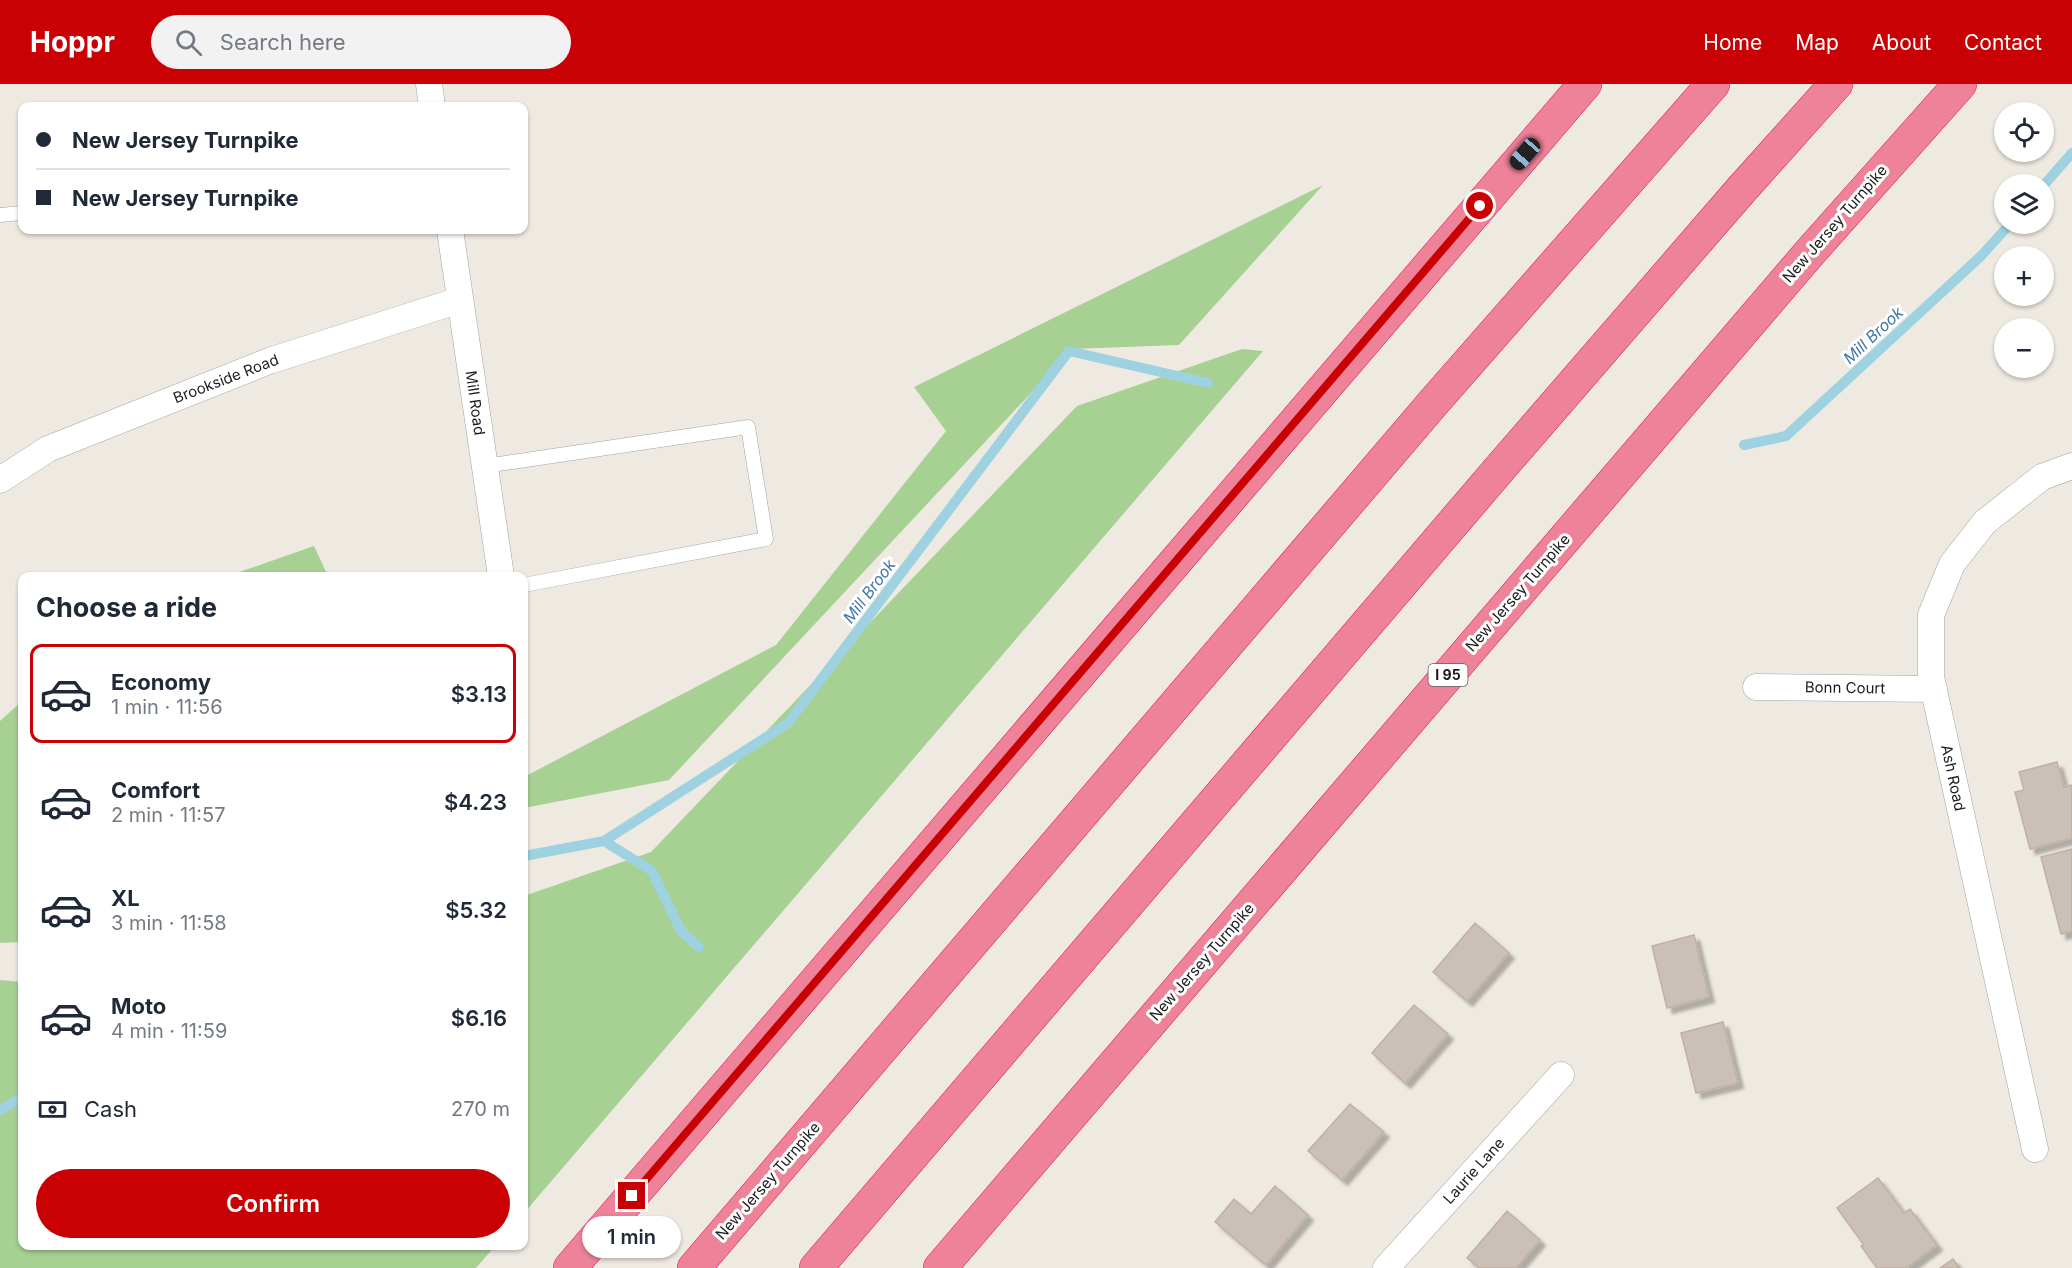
<!DOCTYPE html>
<html lang="en">
<head>
<meta charset="utf-8">
<style>
	:root { --surface:#fff; --page:#f2f2f3; --text:#1f2937; --muted:#747a83; --line:#e0e1e3; --accent:#c90004 }
	body { margin:0; font-family:Inter,sans-serif; background:var(--page); color:var(--text); height:100vh; display:flex; flex-direction:column; font-size:22px; white-space:nowrap }
	* { box-sizing:border-box; margin:0 }
	p { font-size:20px; color:var(--muted) }
	.icon { flex:none; width:33px; height:33px; fill:none; stroke:currentColor; stroke-width:2; stroke-linecap:round; stroke-linejoin:round }
	.map { position:relative; flex:1; overflow:hidden }
	.details { position:absolute; left:18px; top:488px; width:510px; height:678px; display:flex; flex-direction:column; background:var(--surface); border-radius:12px; box-shadow:0 2px 4px #0004 }
	.details>* { flex:none }
	.banner { position:absolute; left:18px; top:18px; width:510px; height:132px; border-radius:12px; box-shadow:0 2px 4px #0004; display:grid; align-content:center; height:132px; padding:0 18px; background:var(--surface) }
	.buttons { position:absolute; left:1994px; top:18px; display:grid; gap:12px }
	.buttons a { display:grid; place-items:center; width:60px; height:60px; border-radius:50%; background:var(--surface); box-shadow:0 2px 4px #0004; font-size:30px }
	.end { position:absolute; width:27px; height:27px; margin:-14px; border:8px solid #c90004; background:#fff; box-shadow:0 0 0 3px #fff }
	.from { border-radius:50% }
	.bubble { position:absolute; height:42px; border-radius:21px; background:var(--surface); box-shadow:0 2px 4px #0004; font-size:20px; font-weight:600; line-height:42px; text-align:center }
	.car { position:absolute; width:18px; height:36px; margin:-18px -9px; border-radius:8px; box-shadow:0 0 4px 2px #0007; background:linear-gradient(#222 24%,#8ab4d8 0 40%,#222 0 76%,#8ab4d8 0 86%,#222 0) }
	.banner b { display:flex; align-items:center; gap:21px; height:57px; font-size:22px }
	.banner b+b { border-top:2px solid var(--line) }
	.banner i { width:15px; height:15px; background:var(--text) }
	ul { padding:0; list-style:none }
	li { display:flex; align-items:center; gap:18px; height:99px; margin:0 12px 9px; padding:0 6px; border:3px solid transparent; border-radius:12px }
	li div { flex:1 }
	li b { display:block; font-size:22px }
	li em { font-style:normal; font-weight:600 }
	li.current { border-color:var(--accent) }
	li>.icon { width:54px; height:54px; stroke-width:1.5 }
	h2 { padding:0 18px; font-size:27px; line-height:72px }
	.pay { display:flex; align-items:center; gap:15px; height:66px; padding:0 18px; font-size:22px }
	.pay p { margin-inline-start:auto }
	.cta { display:flex; gap:12px; margin-top:auto; padding:12px 18px }
	.cta a { flex:1; height:69px; border-radius:36px; background:var(--accent); color:#fff; font-size:24px; font-weight:600; line-height:69px; text-align:center }
	header { display:flex; align-items:center; gap:36px; box-sizing:border-box; height:84px; padding:0 30px; background:var(--accent); color:#fff }
	header strong { font-size:28px }
	nav { display:flex; gap:33px; margin-inline-start:auto; font-size:21px }
	.search { width:420px; height:54px; background:var(--page); display:flex; align-items:center; gap:15px; box-sizing:border-box; padding:0 21px; border-radius:33px; color:var(--muted); font-size:22px }
	.map>svg:first-child { display:block }
	.forest { fill:#a6d193 }
	.lines { fill:none; stroke-linecap:round; stroke-linejoin:round }
	.stream { stroke:#9ed2e0; stroke-width:10 }
	.building { fill:#cbc0b7; stroke:#c1b0a3; stroke-width:1.5; filter:url(#shadow) }
	.service-casing { stroke:#a3a3a3; stroke-width:15 }
	.minor-casing { stroke:#a3a3a3; stroke-width:27 }
	.motorway-casing { stroke:#e41761; stroke-width:34 }
	.service { stroke:#fff; stroke-width:14 }
	.minor { stroke:#fff; stroke-width:26 }
	.motorway { stroke:#ed8298; stroke-width:33 }
	.route { stroke:#c90004; stroke-width:8 }
	.labels { text-anchor:middle; stroke-width:6; stroke-linejoin:round; paint-order:stroke }
	.shield { fill:#fff; stroke:#606060; stroke-width:1.5 }
	.shield-label { font-size:14px; font-weight:bold; fill:#1c1c1c }
	.street-label { font-size:15px; fill:#1c1c1c; stroke:#fff }
	.water-label { font-size:16px; font-style:italic; fill:#4077ab; stroke:#fff }
</style>
</head>
<body>
<header>
<strong>Hoppr</strong>
<div class="search"><svg class="icon" aria-label="search" viewBox="0 0 24 24"><circle cx="10" cy="10" r="6"/><path d="M15 15l6 6"/></svg>Search here</div>
<nav><a>Home</a><a>Map</a><a>About</a><a>Contact</a></nav>
</header>
<div class="map">
<svg width="2072" height="1184" viewBox="0 0 2072 1184">
	<defs>
		<filter id="shadow"><feDropShadow dx="5.5" dy="5.5" stdDeviation="1.5" flood-color="#0004"/></filter>
	</defs>
	<rect width="100%" height="100%" fill="#efeae1"/>
	<path class="forest" d="M1323 101 1179 261 1072 265 669 696 524 724V693L776 561 946 347 914 303Z
		M1242 265 1263 267 524 1129V812L651 768 1077 322Z
		M314 462 328 492H228Z
		M22 617V858L0 859V637Z
		M0 896 22 898V1161H496L476 1184H0Z"/>
	<g class="lines">
		<path class="stream" d="M2043 102 2072 69
			M1744 361 1786 352 1981 172 2010 140
			M604 757 652 787 681 847 699 863
			M524 772 604 757 788 639 1069 267 1208 299
			M0 1026 22 1013"/>
	</g>
	<path class="building" d="M2057 678 2064 703 2072 701V754L2030 765 2015 708 2024 706 2019 688Z
		M2072 765V847L2061 850 2041 773Z
		M1475 839 1509 869 1467 917 1433 888Z
		M1694 851 1709 913 1667 924 1652 862Z
		M1414 921 1448 950 1405 999 1372 969Z
		M1723 938 1738 999 1696 1009 1681 949Z
		M1350 1020 1384 1048 1342 1096 1308 1067Z
		M1878 1094 1904 1129 1910 1125 1937 1161 1906 1184H1877L1861 1162 1864 1161 1837 1124Z
		M1275 1102 1308 1131 1266 1181 1215 1138 1234 1115 1251 1130Z
		M1507 1127 1540 1156 1516 1184H1479L1467 1174Z
		M1953 1175 1960 1184H1940Z"/>
	<g class="lines">
		<g class="service-casing">
			<path id="service" d="M0 131 22 129
				M485 382 748 343 766 455 524 501"/>
		</g>
		<g class="minor-casing">
			<path id="minor" d="M429 0 432 22
				M450 146 501 492
				M0 396 48 365 269 277 460 216
				M1756 603 1934 605
				M2035 1065 1931 593V531L1952 480 1985 438 2042 393 2072 382
				M1386 1184 1561 991"/>
		</g>
		<g class="motorway-casing">
			<path id="motorway" d="M570 1184 1585 0
				M694 1184 1433 319 1713 0
				M816 1184 1501 383 1741 106 1836 0
				M940 1184 1812 166 1960 0"/>
		</g>
		<use href="#service" class="service"/>
		<use href="#minor" class="minor"/>
		<use href="#motorway" class="motorway"/>
	</g>
	<g class="lines">
		<path class="route" d="M632 1112 1480 122"/>
	</g>
	<g class="labels">
		<rect class="shield" x="1428.5" y="580" width="39" height="22" rx="4.5"/>
		<g class="shield-label">
			<text x="1448" y="596">I 95</text>
		</g>
		<g class="street-label">
			<text transform="translate(1835 140) rotate(-49)" y="5">New Jersey Turnpike</text>
			<text transform="translate(226 295) rotate(-21)" y="5">Brookside Road</text>
			<text transform="translate(475 319) rotate(82)" y="5">Mill Road</text>
			<text transform="translate(1518 509) rotate(-49)" y="5">New Jersey Turnpike</text>
			<text transform="translate(1845 604) rotate(1)" y="5">Bonn Court</text>
			<text transform="translate(1953 694) rotate(78)" y="5">Ash Road</text>
			<text transform="translate(1202 878) rotate(-49)" y="5">New Jersey Turnpike</text>
			<text transform="translate(1474 1087) rotate(-48)" y="5">Laurie Lane</text>
			<text transform="translate(768 1097) rotate(-49)" y="5">New Jersey Turnpike</text>
		</g>
		<g class="water-label">
			<text transform="translate(1873 251) rotate(-43)" y="6">Mill Brook</text>
			<text transform="translate(869 507) rotate(-53)" y="6">Mill Brook</text>
		</g>
	</g>
</svg>
<div class="buttons">
<a><svg class="icon" aria-label="locate" viewBox="0 0 24 24"><circle cx="12" cy="12" r="6"/><path d="M12 2v4M12 18v4M2 12h4M18 12h4"/></svg></a>
<a><svg class="icon" aria-label="layers" viewBox="0 0 24 24"><path d="M12 4l9 5-9 5-9-5zM3 14l9 5 9-5"/></svg></a>
<a>+</a>
<a>−</a>
</div>
<i class="end from" style="left:1480px;top:122px"></i>
<i class="end" style="left:632px;top:1112px"></i>
<div class="bubble" style="left:582px;top:1132px;width:99px">1 min</div>
<i class="car" style="left:1525px;top:70px;rotate:221deg"></i>
<div class="banner">
<b><i class="from"></i>New Jersey Turnpike</b>
<b><i></i>New Jersey Turnpike</b>
</div>
<section class="details">
<h2>Choose a ride</h2>
<ul>
<li class="current"><svg class="icon" aria-label="car" viewBox="0 0 24 24"><path d="M5 17H2v-5l4-1 3-4h7l3 4 3 1v5h-3M9 17h6M6 11h13"/><circle cx="7" cy="17" r="2"/><circle cx="17" cy="17" r="2"/></svg><div><b>Economy</b><p>1 min · 11:56</p></div><em>$3.13</em></li>
<li><svg class="icon" aria-label="car" viewBox="0 0 24 24"><path d="M5 17H2v-5l4-1 3-4h7l3 4 3 1v5h-3M9 17h6M6 11h13"/><circle cx="7" cy="17" r="2"/><circle cx="17" cy="17" r="2"/></svg><div><b>Comfort</b><p>2 min · 11:57</p></div><em>$4.23</em></li>
<li><svg class="icon" aria-label="car" viewBox="0 0 24 24"><path d="M5 17H2v-5l4-1 3-4h7l3 4 3 1v5h-3M9 17h6M6 11h13"/><circle cx="7" cy="17" r="2"/><circle cx="17" cy="17" r="2"/></svg><div><b>XL</b><p>3 min · 11:58</p></div><em>$5.32</em></li>
<li><svg class="icon" aria-label="car" viewBox="0 0 24 24"><path d="M5 17H2v-5l4-1 3-4h7l3 4 3 1v5h-3M9 17h6M6 11h13"/><circle cx="7" cy="17" r="2"/><circle cx="17" cy="17" r="2"/></svg><div><b>Moto</b><p>4 min · 11:59</p></div><em>$6.16</em></li>
</ul>
<div class="pay"><svg class="icon" aria-label="cash" viewBox="0 0 24 24"><path d="M3 7h18v10H3z"/><circle cx="12" cy="12" r="2"/></svg>Cash<p>270 m</p></div>
<div class="cta"><a>Confirm</a></div>
</section>
</div>
</body>
</html>
